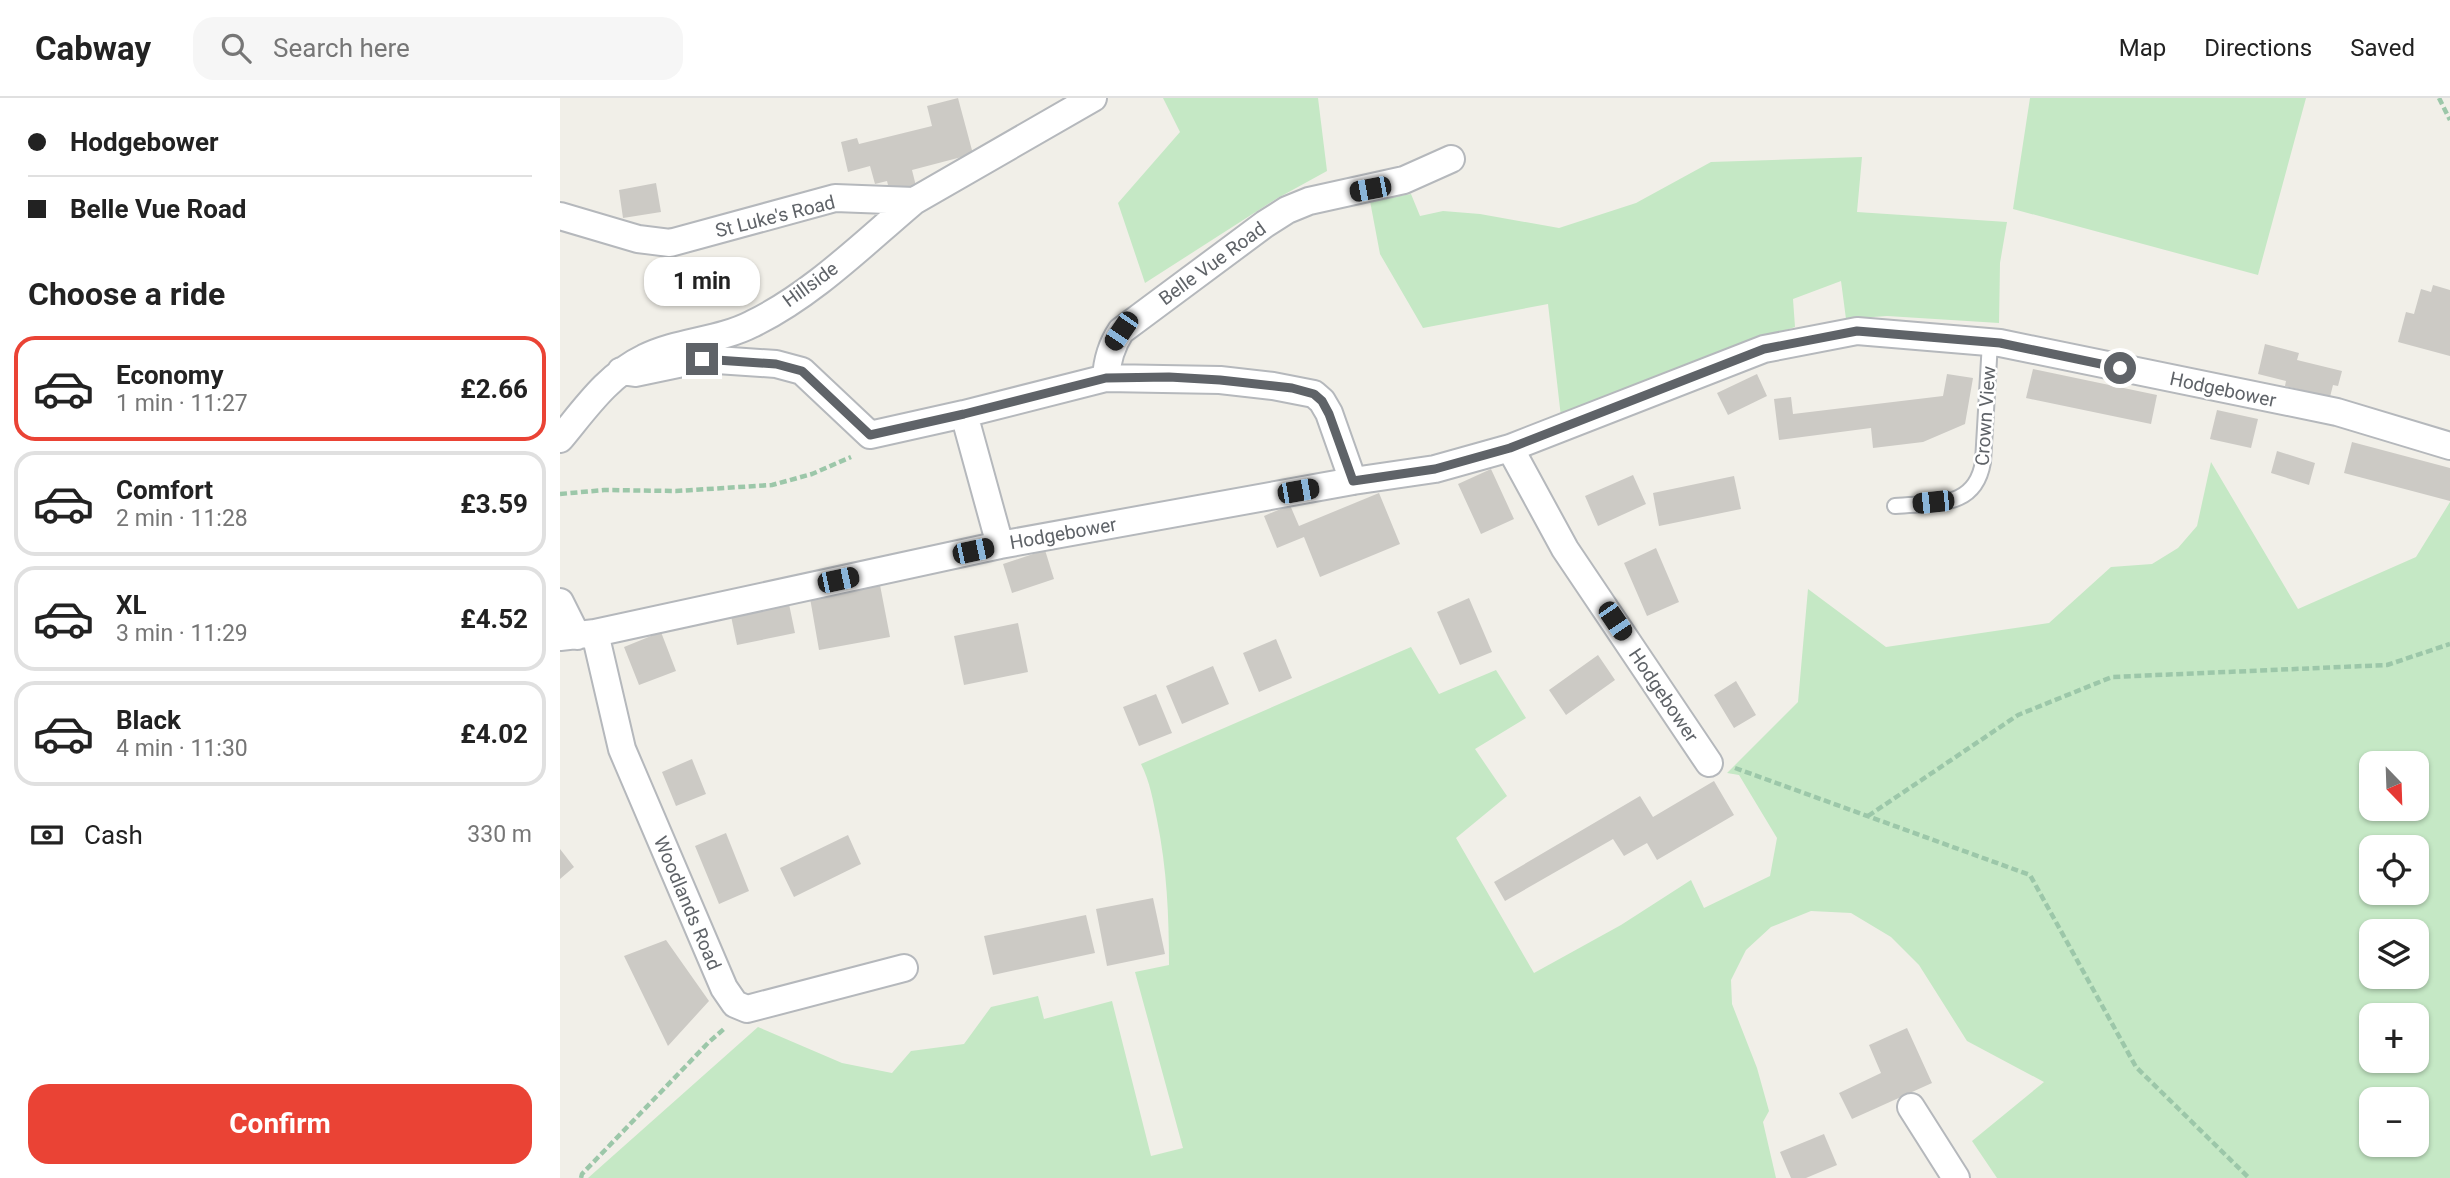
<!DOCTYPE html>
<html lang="en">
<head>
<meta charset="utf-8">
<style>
	:root { --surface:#fff; --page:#f6f6f6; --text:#222; --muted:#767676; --line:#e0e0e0; --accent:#ea4335 }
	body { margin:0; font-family:Roboto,sans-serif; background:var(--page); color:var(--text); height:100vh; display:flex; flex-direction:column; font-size:26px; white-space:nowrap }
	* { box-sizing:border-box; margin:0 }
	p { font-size:23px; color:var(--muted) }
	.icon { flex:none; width:38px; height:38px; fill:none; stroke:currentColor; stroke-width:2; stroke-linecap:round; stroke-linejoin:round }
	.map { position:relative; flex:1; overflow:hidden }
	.panel { display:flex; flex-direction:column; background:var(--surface); width:560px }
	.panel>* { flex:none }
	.guide { display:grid; align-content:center; height:154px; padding:0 28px; background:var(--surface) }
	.needle { width:46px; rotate:157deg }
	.tools { position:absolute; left:1799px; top:653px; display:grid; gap:14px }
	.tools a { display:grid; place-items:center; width:70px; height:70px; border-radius:14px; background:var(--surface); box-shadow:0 2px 5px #0004; font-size:35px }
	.end { position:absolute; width:32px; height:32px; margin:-16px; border:9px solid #5f6368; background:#fff; box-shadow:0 0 0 4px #fff }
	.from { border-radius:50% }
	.bubble { position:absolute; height:49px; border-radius:21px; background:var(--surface); box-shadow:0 2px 5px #0004; font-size:23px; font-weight:700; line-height:49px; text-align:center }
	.car { position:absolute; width:21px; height:42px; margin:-21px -10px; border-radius:9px; box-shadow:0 0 5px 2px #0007; background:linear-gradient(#222 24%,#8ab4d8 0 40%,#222 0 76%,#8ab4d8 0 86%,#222 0) }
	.guide b { display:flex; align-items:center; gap:24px; height:66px; font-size:26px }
	.guide b+b { border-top:2px solid var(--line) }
	.guide i { width:18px; height:18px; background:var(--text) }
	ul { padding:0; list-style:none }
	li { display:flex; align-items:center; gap:21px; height:105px; margin:0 14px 10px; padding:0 14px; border:4px solid var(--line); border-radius:21px }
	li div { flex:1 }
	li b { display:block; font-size:26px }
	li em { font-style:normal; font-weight:700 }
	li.current { border-color:var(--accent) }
	li>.icon { width:63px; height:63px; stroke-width:1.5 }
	h2 { padding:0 28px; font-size:32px; line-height:84px }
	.pay { display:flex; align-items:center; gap:18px; height:77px; padding:0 28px; font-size:26px }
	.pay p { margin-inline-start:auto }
	.action { display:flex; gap:14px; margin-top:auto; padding:14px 28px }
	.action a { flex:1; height:80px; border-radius:21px; background:var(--accent); color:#fff; font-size:28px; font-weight:700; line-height:80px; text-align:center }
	header { display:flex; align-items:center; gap:42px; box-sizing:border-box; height:98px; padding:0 35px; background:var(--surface); border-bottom:2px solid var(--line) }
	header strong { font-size:33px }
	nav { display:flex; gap:38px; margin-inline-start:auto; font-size:24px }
	.search { width:490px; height:63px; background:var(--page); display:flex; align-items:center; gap:18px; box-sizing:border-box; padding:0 24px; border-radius:21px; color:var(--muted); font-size:26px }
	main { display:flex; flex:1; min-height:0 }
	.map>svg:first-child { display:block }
	.green { fill:#c5e8c5; fill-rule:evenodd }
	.building { fill:#cccac5 }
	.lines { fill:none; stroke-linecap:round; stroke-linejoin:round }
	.lane-casing { stroke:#b5b8bc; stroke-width:18 }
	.street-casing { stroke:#b5b8bc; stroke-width:30 }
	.path { stroke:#9cc7a9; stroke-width:4.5; stroke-dasharray:7 3.5; stroke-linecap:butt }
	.lane { stroke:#fff; stroke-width:14 }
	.street { stroke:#fff; stroke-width:26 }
	.route { stroke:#5f6368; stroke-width:9 }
	.labels { text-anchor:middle; stroke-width:5; stroke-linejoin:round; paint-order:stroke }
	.street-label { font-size:19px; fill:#5f6368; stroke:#fff }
</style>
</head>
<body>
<header>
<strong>Cabway</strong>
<div class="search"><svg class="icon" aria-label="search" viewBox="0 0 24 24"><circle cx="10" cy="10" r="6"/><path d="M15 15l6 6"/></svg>Search here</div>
<nav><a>Map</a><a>Directions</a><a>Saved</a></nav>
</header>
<main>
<section class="panel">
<div class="guide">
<b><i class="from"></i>Hodgebower</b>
<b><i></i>Belle Vue Road</b>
</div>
<h2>Choose a ride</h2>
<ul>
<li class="current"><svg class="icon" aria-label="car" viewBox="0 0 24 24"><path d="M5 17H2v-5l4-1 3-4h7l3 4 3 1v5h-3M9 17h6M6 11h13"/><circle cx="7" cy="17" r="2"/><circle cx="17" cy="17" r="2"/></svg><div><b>Economy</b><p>1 min · 11:27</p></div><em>£2.66</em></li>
<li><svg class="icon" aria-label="car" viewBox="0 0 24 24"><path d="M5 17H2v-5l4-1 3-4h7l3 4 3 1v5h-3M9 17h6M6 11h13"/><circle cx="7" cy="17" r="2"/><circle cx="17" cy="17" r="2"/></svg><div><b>Comfort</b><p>2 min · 11:28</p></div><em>£3.59</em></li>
<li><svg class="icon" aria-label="car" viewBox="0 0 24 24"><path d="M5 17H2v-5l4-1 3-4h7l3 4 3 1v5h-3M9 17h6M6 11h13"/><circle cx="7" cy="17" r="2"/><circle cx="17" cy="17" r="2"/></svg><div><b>XL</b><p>3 min · 11:29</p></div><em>£4.52</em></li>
<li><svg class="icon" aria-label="car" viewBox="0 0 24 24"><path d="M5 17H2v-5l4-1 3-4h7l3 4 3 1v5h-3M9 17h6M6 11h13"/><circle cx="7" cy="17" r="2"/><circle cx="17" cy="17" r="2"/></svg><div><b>Black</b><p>4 min · 11:30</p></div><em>£4.02</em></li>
</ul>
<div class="pay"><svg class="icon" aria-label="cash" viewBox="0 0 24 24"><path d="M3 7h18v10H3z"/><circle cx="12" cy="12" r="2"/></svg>Cash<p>330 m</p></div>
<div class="action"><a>Confirm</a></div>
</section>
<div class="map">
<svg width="1890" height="1080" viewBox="0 0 1890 1080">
	<rect width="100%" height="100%" fill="#f1efe8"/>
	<path class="green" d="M603 0H758L767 73 716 101 585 185 558 105 620 34Z
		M1470 0H1746L1698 177 1453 111Z
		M1302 59 1297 114 1447 124 1440 165 1439 225 1327 218 1286 221 1281 183 1233 201 1235 229 1145 259 1001 319 988 206 863 230 820 156 810 103 851 96 860 118 883 113 920 116 999 130 1076 105 1151 64Z
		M1651 364 1738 511 1856 459 1890 404V1080H1437L1412 1043 1484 984 1407 943 1359 867 1331 839 1291 815 1251 813 1211 829 1186 852 1171 882 1172 906 1197 970 1209 1013 1203 1024 1216 1080H28L198 929 282 965 332 975 351 953 404 946 431 909 478 898 484 921 552 903 591 1058 623 1050 575 874 609 867C609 818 607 771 597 722 593 702 590 684 581 666L851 549 879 596 936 572 966 620 915 651 947 698 896 740 974 875 1061 827 1131 782 1144 810 1210 778 1217 740 1179 677 1167 675 1238 604 1248 491 1326 549 1489 525 1551 469 1592 466 1618 450 1637 428ZM1811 665H1857V710H1811ZM1811 749H1857V794H1811ZM1857 833V878H1811V833ZM1857 917V962H1811V917ZM1857 1001V1046H1811V1001Z"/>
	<path class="building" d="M398 0 413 56 352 72 356 88 330 95 327 83 315 86 310 68 288 74 281 44 297 40 299 46 372 28 367 8Z
		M96 85 101 114 63 120 59 92Z
		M1873 187 1890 192V258L1838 244 1846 214 1854 216 1861 191 1871 194Z
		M1705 246 1739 255 1737 262 1782 273 1778 288 1773 287 1770 299 1725 288 1726 283 1698 276Z
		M1473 271 1597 297 1591 326 1466 300Z
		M1197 276 1207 298 1168 317 1157 295Z
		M1387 276 1413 280 1405 326 1363 344 1313 350 1311 330 1219 342 1214 301 1231 299 1233 316 1383 298Z
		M1657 312 1698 321 1691 350 1650 341Z
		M1792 344 1890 370V403L1784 375Z
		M1717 353 1755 365 1749 387 1711 375Z
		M931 371 954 421 921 436 898 386Z
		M1073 377 1086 406 1038 428 1025 398Z
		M1174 378 1181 411 1099 428 1093 395Z
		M819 395 840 446 760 479 744 439 717 450 704 418 730 407 739 428Z
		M1096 450 1119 504 1087 518 1064 465Z
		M485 452 494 481 452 495 443 466Z
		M320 487 330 539 259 552 250 500Z
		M909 500 932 554 900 567 877 514Z
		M229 506 235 535 177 547 171 518Z
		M458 525 468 574 404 587 394 538Z
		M101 534 116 573 79 587 64 549Z
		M716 541 732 580 699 594 683 555Z
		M1038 557 1055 582 1006 617 989 592Z
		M653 568 669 606 622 626 606 588Z
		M1176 583 1196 617 1174 630 1154 597Z
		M596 596 612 635 579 648 563 609Z
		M132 661 146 696 116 708 102 674Z
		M1154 683 1174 717 1097 762 1087 745 1064 758 1053 741 945 803 934 784 1080 698 1093 719Z
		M166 735 189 793 159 806 135 748Z
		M288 737 301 766 234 799 220 770Z
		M0 751 14 769 0 781Z
		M593 800 605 856 547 868 536 811Z
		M526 817 535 855 433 877 424 838Z
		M106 842 149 903 108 948 64 858Z
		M1347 930 1372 985 1292 1021 1279 995 1321 975 1309 947Z
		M1264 1036 1277 1067 1246 1080H1231L1220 1054Z"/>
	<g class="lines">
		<g class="lane-casing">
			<path id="lane" d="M1335 408C1374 404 1415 412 1423 364L1430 244"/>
		</g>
		<g class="street-casing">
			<path id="street" d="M0 118 78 141 110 145 275 100 354 103 533 0
				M61 273 75 275 142 261 216 266 242 273 310 337 404 316 546 280 660 282 713 288 754 296 762 303 769 315 793 383
				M546 280C547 262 551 248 561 233L705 126 727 112 749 103 844 82 891 61
				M404 316 440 447
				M0 341C25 311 48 277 84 260 118 243 159 243 192 226 252 197 303 146 354 103
				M950 350 1005 451 1149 665
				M0 504 17 538
				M35 535 62 651 164 890 175 906 187 911 344 870
				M0 539 35 535 440 447 793 383 875 371 950 350 1204 251 1297 233 1440 245 1777 314 1890 348
				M1351 1009 1396 1080"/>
		</g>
		<path class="path" d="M1879 0 1890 22
			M0 396 44 392 116 393 212 387 252 376 291 359
			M1175 670 1470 777 1576 969 1689 1080
			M1308 718 1458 617 1552 579 1827 567 1890 546
			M21 1080 22 1076 149 944 165 930"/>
		<use href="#lane" class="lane"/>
		<use href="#street" class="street"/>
	</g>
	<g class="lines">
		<path class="route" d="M142 261 216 266 242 273 310 337 404 316 546 280 609 279 660 282 732 290 754 296 762 303 769 316 793 383 875 371 950 350 1204 251 1297 233 1440 245 1560 270"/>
	</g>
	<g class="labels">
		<g class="street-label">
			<text transform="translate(215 118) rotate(-14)" y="7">St Luke's Road</text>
			<text transform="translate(652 165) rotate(-36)" y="7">Belle Vue Road</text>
			<text transform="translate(250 186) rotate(-36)" y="7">Hillside</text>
			<text transform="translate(1663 291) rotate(12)" y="7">Hodgebower</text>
			<text transform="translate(1425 318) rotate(-86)" y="7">Crown View</text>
			<text transform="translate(503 435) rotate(-10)" y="7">Hodgebower</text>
			<text transform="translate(1104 597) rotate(56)" y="7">Hodgebower</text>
			<text transform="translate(128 805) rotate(67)" y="7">Woodlands Road</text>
		</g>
	</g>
</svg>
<div class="tools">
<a><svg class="needle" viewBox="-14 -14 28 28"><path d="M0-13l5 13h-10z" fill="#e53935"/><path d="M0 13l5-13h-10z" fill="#767676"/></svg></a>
<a><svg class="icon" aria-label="locate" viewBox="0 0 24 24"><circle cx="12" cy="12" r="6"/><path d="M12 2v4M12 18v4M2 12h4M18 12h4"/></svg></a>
<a><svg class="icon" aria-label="layers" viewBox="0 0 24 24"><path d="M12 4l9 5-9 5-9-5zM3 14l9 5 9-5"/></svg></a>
<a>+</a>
<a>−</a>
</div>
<i class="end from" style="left:1560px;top:270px"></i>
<i class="end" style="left:142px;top:261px"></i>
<div class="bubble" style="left:84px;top:159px;width:116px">1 min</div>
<i class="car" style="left:810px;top:91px;rotate:259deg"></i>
<i class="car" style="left:561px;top:233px;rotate:214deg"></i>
<i class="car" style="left:738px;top:393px;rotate:80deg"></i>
<i class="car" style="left:1373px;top:404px;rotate:264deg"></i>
<i class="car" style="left:413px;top:453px;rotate:78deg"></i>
<i class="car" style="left:278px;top:482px;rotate:78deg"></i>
<i class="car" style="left:1055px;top:523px;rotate:146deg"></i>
</div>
</main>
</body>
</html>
